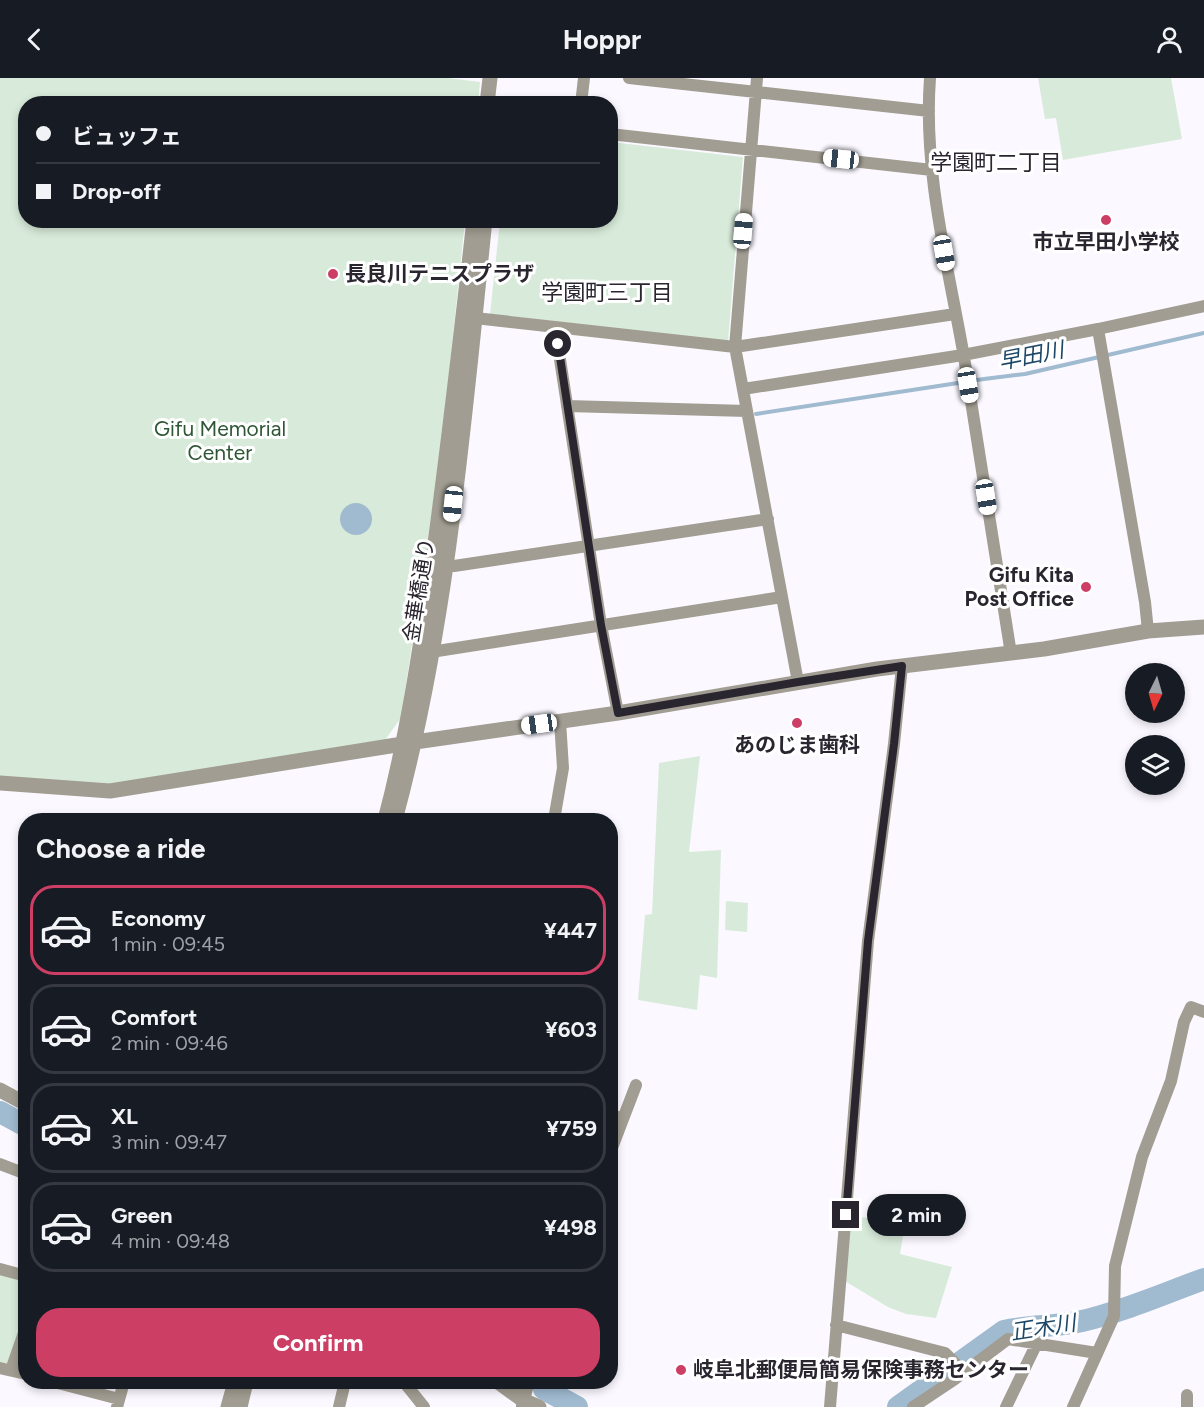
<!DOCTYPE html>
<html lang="en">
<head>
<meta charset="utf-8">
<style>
	:root { --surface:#171b24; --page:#20242c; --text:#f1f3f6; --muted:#9ea1a6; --line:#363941; --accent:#cd3e64 }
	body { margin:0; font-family:Figtree,"Noto Sans JP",sans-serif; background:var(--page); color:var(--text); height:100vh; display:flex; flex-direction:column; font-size:22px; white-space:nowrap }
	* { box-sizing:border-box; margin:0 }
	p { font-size:20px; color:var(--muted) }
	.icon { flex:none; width:33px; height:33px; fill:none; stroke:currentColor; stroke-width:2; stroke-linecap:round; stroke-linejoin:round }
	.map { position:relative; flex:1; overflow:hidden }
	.details { position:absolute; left:18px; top:735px; width:600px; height:576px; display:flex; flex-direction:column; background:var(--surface); border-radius:24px; box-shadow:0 3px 9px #0003 }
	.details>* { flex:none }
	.top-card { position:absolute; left:18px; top:18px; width:600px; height:132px; border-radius:24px; box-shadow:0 3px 9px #0003; display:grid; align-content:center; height:132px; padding:0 18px; background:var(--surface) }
	.needle { width:39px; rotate:185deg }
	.controls { position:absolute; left:1125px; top:585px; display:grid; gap:12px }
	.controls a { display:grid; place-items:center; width:60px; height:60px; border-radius:50%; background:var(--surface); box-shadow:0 3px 9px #0003; font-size:30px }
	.end { position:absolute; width:27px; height:27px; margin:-14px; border:8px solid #2a2630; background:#fff; box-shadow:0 0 0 3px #fff }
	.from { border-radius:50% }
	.bubble { position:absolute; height:42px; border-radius:21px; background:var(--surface); box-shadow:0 3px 9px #0003; font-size:20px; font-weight:700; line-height:42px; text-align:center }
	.car { position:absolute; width:18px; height:36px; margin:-18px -9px; border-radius:8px; box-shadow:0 0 4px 2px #0007; background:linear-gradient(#fff 24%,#345 0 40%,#fff 0 76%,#345 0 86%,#fff 0) }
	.top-card b { display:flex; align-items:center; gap:21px; height:57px; font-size:22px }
	.top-card b+b { border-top:2px solid var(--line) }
	.top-card i { width:15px; height:15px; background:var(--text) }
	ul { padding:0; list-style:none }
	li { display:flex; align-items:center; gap:18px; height:90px; margin:0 12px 9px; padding:0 6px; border:3px solid var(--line); border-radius:24px }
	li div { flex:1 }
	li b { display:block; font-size:22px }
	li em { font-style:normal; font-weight:700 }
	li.current { border-color:var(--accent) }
	li>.icon { width:54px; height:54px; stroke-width:1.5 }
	h2 { padding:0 18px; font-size:27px; line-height:72px }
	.button { display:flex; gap:12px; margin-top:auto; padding:12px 18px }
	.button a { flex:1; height:69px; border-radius:24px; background:var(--accent); color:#fff; font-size:24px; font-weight:700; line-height:69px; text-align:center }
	header { display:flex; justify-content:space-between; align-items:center; height:78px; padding:0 18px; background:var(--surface); font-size:27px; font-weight:700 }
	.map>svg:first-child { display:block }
	.green { fill:#d8ebda }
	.water { fill:#a0bad0 }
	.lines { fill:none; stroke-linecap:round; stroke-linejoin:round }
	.stream { stroke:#a0bad0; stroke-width:4 }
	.river { stroke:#a0bad0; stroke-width:22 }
	.minor { stroke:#a19d92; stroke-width:12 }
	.tertiary { stroke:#a19d92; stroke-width:15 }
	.route { stroke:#2a2630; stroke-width:8 }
	.poi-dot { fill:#cd3e64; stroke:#fff; stroke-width:2 }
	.labels { text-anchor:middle; stroke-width:6; stroke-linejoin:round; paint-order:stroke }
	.poi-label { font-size:21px; font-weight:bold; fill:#2a2630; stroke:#fff }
	.park-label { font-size:21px; fill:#2d5635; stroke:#fff }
	.street-label { font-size:21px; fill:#2a2630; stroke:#fff }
	.neighbourhood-label { font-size:22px; fill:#2a2630; stroke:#fff }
	.water-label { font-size:22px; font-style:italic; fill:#1c4767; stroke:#fff }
</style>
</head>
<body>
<header><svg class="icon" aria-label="back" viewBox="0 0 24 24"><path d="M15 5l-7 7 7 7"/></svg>Hoppr<svg class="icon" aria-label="person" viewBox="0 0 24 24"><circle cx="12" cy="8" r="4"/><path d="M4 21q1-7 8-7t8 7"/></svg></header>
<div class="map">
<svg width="1204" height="1329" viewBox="0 0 1204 1329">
	<rect width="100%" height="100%" fill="#fbf9ff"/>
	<path class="green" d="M0 0H448L480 4 478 26H26V142L465 143 441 372 401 640 385 662 109 709 0 702Z
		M1038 0H1171L1182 61 1063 82 1056 40 1045 41Z
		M611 64 743 79 728 264 490 236 500 143 610 142Z
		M700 678 689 774 721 772 717 900 700 897 697 932 638 922 645 837 652 836 659 685Z
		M726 823 748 825 747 854 725 852Z
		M849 1137 905 1146 900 1176 952 1189 936 1240 906 1236 888 1229 843 1202Z
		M0 1196 26 1203 25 1238 9 1284 3 1287 0 1286Z"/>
	<path class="water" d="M340 441a16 16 0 1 1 32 0a16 16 0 1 1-32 0Z"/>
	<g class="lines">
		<path class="stream" d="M756 336 984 301 1025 296 1204 255"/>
		<path class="river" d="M0 1034 26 1048
			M544 1311 577 1329
			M898 1329 1004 1253C1030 1247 1056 1249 1082 1243 1122 1234 1165 1215 1204 1201"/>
		<path class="minor" d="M629 0 929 33
			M757 0 735 269 798 604
			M930 0C923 94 948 187 964 279 980 378 995 477 1011 576
			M581 26 584 0
			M610 56 932 92
			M475 240 735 269 955 236
			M555 249 601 547 618 635
			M1098 251 1204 228
			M743 311 963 277 1098 251 1145 524 1148 553
			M567 328 747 333
			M446 487 454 488 768 441
			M431 574 782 519
			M554 742 563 690 560 643
			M610 1036 623 1041
			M610 1075 636 1007
			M0 1086 26 1096
			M0 1191 26 1198
			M836 1247 945 1275 964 1294
			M0 1290 26 1296
			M11 1292 26 1249
			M54 1304 119 1321
			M404 1304 424 1329
			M1187 1317V1329
			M522 1328 529 1304
			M117 1329 124 1304
			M339 1329 345 1304
			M830 1329 868 863 894 666 902 588
			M913 1329 955 1301 1008 1261 1097 1275
			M1006 1329 1037 1265
			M1073 1329 1114 1238 1115 1188 1142 1079 1171 1003 1184 944 1191 929 1204 934"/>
		<path class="tertiary" d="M487 26 490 0
			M0 705 110 713 415 664 618 635 877 591 1044 571 1148 553 1204 549
			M385 742C407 659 420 573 432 487 448 372 461 257 474 142
			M395 742C448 547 464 343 485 142
			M0 1012 26 1026
			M498 1304 523 1322 539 1329
			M228 1329 235 1304
			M240 1329 246 1304"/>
	</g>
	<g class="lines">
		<path class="route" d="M558 266 601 547 618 635 798 604 902 588 894 666 868 863 846 1137"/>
	</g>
	<g class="poi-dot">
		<circle cx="1106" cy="142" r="6"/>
		<circle cx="333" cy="196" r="6"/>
		<circle cx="1086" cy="509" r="6"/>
		<circle cx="797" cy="645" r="6"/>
		<circle cx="681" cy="1292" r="6"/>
	</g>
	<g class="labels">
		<g class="poi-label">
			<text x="1106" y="171">市立早田小学校</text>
			<text x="345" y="203" text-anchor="start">長良川テニスプラザ</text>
			<text x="1074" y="504" text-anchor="end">Gifu Kita<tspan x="1074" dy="24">Post Office</tspan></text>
			<text x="797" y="674">あのじま歯科</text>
			<text x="693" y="1299" text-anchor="start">岐阜北郵便局簡易保険事務センター</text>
		</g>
		<g class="park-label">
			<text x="220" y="358">Gifu Memorial<tspan x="220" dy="24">Center</tspan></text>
		</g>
		<g class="street-label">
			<text transform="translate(419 512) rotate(-81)" y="7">金華橋通り</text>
		</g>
		<g class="neighbourhood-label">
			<text x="996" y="92">学園町二丁目</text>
			<text x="607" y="222">学園町三丁目</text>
		</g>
		<g class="water-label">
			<text transform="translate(1031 277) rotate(-11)" y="8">早田川</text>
			<text transform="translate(1043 1249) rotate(-9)" y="8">正木川</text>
		</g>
	</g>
</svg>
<div class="controls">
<a><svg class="needle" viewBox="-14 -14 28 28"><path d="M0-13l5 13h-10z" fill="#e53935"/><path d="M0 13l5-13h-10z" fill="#9ea1a6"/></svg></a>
<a><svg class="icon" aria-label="layers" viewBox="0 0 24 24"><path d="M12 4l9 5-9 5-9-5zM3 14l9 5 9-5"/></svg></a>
</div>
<i class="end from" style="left:558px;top:266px"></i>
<i class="end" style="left:846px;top:1137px"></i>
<div class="bubble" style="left:867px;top:1116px;width:99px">2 min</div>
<i class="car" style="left:841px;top:81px;rotate:276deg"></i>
<i class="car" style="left:743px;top:153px;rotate:5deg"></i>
<i class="car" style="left:944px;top:175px;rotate:170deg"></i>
<i class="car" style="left:968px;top:307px;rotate:171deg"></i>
<i class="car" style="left:986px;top:419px;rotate:171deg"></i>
<i class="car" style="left:453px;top:426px;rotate:186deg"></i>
<i class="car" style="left:539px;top:646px;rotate:262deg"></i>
<div class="top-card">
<b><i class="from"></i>ビュッフェ</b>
<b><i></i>Drop-off</b>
</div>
<section class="details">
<h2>Choose a ride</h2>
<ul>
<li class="current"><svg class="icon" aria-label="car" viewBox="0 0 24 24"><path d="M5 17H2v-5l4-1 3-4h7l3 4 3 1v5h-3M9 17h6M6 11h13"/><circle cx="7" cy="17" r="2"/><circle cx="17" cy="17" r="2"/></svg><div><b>Economy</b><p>1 min · 09:45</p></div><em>¥447</em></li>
<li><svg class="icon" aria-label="car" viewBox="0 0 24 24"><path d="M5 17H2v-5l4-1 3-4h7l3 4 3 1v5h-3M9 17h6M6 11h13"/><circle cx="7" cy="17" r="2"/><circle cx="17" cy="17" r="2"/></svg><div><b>Comfort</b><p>2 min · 09:46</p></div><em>¥603</em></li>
<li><svg class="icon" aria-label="car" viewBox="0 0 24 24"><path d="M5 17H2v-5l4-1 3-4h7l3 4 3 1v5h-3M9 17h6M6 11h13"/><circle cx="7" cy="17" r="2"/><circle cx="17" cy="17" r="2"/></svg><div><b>XL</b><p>3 min · 09:47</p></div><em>¥759</em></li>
<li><svg class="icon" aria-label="car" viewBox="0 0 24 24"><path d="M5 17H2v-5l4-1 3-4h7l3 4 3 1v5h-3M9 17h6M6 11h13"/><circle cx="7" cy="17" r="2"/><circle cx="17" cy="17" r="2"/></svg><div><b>Green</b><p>4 min · 09:48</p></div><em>¥498</em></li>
</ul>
<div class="button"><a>Confirm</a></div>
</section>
</div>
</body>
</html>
